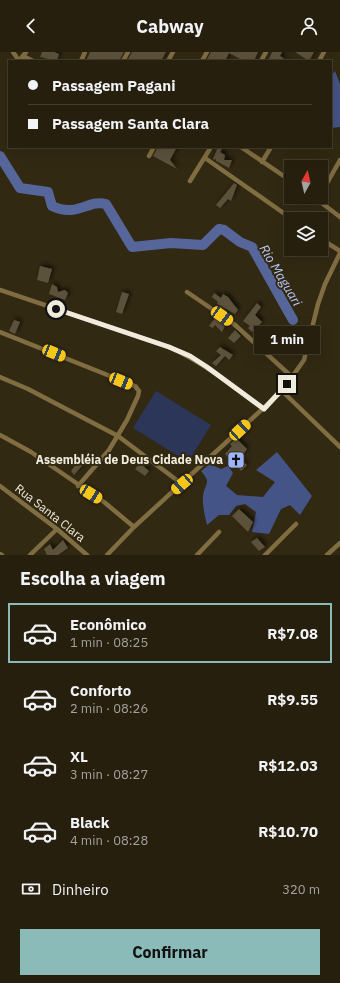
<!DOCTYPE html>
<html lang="pt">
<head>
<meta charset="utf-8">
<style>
	:root { --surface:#261f0e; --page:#322c1c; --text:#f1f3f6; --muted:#a4a29e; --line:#423d2e; --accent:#8bbbb9 }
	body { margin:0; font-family:"IBM Plex Sans",sans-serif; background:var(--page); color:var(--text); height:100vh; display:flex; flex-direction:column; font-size:15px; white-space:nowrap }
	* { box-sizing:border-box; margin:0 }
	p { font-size:13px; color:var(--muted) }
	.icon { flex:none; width:22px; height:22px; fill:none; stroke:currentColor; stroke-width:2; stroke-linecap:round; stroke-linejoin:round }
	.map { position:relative; height:503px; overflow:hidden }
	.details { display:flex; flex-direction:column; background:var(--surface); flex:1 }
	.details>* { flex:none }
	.banner { position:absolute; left:8px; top:8px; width:324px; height:88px; border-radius:0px; box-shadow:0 4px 16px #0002,0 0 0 1px var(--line); display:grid; align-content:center; height:88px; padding:0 20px; background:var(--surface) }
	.needle { width:26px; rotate:8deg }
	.controls { position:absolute; left:284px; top:108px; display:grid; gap:8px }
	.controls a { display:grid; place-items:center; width:44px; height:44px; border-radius:0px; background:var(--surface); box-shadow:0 4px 16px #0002,0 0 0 1px var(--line); font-size:20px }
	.end { position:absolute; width:18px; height:18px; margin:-9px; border:5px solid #f1ebdd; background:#111; box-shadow:0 0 0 2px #111 }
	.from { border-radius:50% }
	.bubble { position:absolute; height:28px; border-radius:0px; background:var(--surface); box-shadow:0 4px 16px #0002,0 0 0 1px var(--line); font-size:13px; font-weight:800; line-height:28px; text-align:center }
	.car { position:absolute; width:12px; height:24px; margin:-12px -6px; border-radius:5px; box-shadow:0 0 3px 1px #0007; background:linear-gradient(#f5c518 24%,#345 0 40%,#f5c518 0 76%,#345 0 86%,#f5c518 0) }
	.banner b { display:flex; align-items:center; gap:14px; height:38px; font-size:15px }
	.banner b+b { border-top:1px solid var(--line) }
	.banner i { width:10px; height:10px; background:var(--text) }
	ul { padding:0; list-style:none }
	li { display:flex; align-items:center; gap:12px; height:60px; margin:0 8px 6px; padding:0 12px; border:2px solid transparent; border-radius:0px }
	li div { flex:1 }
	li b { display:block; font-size:15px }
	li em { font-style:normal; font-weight:800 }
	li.current { border-color:var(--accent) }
	li>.icon { width:36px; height:36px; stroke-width:1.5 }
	h2 { padding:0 20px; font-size:18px; line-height:48px }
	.pay { display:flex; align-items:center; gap:10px; height:44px; padding:0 20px; font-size:15px }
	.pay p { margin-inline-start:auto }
	.action { display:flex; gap:8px; margin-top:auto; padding:8px 20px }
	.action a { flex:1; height:46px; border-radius:0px; background:var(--accent); color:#111; font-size:16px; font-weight:800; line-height:46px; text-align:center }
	header { display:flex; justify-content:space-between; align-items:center; height:52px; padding:0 20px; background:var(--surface); font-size:18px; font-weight:800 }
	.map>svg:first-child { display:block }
	.green { fill:#2c3659 }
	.forest { fill:#455486 }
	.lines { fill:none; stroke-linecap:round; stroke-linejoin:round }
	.river { stroke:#57669a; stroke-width:10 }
	.building { fill:#5b513a; filter:url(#shadow) }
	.minor { stroke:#806d42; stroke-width:4.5 }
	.route { stroke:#f1ebdd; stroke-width:5 }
	.labels { text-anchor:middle; stroke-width:4; stroke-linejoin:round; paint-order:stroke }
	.poi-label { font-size:12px; font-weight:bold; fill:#f1ebdd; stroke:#322913; text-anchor:end }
	.street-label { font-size:12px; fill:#f1ebdd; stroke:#322913 }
	.water-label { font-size:13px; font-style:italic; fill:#b9c9f8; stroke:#322913 }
</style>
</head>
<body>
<header><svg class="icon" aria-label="back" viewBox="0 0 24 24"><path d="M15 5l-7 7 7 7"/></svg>Cabway<svg class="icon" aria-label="person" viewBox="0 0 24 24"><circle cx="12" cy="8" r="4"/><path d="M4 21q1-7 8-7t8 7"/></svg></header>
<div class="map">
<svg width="340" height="503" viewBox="0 0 340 503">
	<defs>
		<filter id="shadow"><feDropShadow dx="2.5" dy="-2.5" stdDeviation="2" flood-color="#0009"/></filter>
	</defs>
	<rect width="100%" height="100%" fill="#322913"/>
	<path class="green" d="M156 339 211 373 188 410 133 376Z"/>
	<path class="forest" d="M335 19 340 32V75L331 76V25Z
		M277 400 312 444 300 463 290 453 281 457 269 482 252 480 256 460 245 452 236 454 229 463H219L207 473C205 464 202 453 203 444 205 430 212 432 201 419L210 412 221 417 228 414 233 421 226 434 237 443 263 445 275 430 256 418Z"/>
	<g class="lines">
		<path class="river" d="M0 104 20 136 48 140 52 154C78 166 88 147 106 152L132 195 171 191 203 193 219 177 224 178 240 190 252 195 293 268"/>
	</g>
	<path class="building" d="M42 0H54L59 2 57 9 40 5Z
		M90 0H124L119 9H86Z
		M132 0H166L161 9H127Z
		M211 0H258L254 9H244L229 1 225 9H206Z
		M272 0H282L280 4 287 9 269 7Z
		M295 0H314L309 9Z
		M158 95H177L170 108 177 117 153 104Z
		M218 95 222 97 220 100 225 103 224 108H232L229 116 216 109V106L215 108 213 107Z
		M234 131 237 133 231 149 228 147 220 156 216 153Z
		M40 214 52 217 48 231 37 228Z
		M52 232 57 235 58 240 65 238 68 241 65 248 49 242Z
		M122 240 129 242 122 262 116 260Z
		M214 241 221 246 223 242 228 245 238 258 235 262 217 252 218 250 212 245Z
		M257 251 261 255 255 263 262 270 252 280 248 276 250 274 243 269Z
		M215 266 225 274 222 280 215 273 213 276 209 274Z
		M14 268 20 270 15 282 9 279Z
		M235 278 241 284 234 291 228 286Z
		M220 295 233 303 229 308 225 304 216 314 212 311 221 303 216 299Z
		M236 386 247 397 240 407 247 413 241 419 225 402 232 394 230 392Z
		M81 405 85 407 81 415 74 423 71 419Z
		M140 411 149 419 145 424 135 417Z
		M239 457 253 470 248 480 232 464Z
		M257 486 265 495 259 499 251 490Z
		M63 488 68 496 58 503H47L44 497 50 492 53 498Z"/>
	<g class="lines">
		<path class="minor" d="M13 0 19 9
			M23 4 33 9
			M19 9 26 0
			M81 9 85 0
			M123 9 128 0
			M168 9 173 0
			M202 9 207 0
			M261 9 266 0
			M319 9 324 0
			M241 95 291 129
			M149 104 154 95
			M205 106 292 167
			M262 110 271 95
			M190 129 211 95
			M321 142 340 108
			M314 145 340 165
			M287 186 291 179
			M321 187 340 199
			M0 238 169 295C204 311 233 334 264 357
			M187 240 234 272 292 325
			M0 280 135 334 139 339 138 344 127 368 109 398 78 434
			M0 325 28 337 118 384 182 432
			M282 339 340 395
			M0 383 31 400 104 450 134 475
			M0 434 57 477 87 503
			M0 502 2 503
			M30 503 57 477
			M107 503 134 475 282 339 304 308 318 252 325 232 340 201
			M197 503 219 480
			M265 503 296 472
			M327 503 340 491"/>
	</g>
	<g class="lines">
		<path class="route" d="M56 257 169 295 190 304 207 315 264 357 287 332"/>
	</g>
	<defs>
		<g id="church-square" transform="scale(0.9)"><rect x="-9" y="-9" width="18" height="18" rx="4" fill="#9db4fd" stroke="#322913"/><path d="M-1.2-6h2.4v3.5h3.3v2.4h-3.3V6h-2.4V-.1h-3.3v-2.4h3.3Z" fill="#111"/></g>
	</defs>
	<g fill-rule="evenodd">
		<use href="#church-square" x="236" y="408"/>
	</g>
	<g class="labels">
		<g class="poi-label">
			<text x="223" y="412">Assembléia de Deus Cidade Nova</text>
		</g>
		<g class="street-label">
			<text transform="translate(50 461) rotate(38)" y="4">Rua Santa Clara</text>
		</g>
		<g class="water-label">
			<text transform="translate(281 223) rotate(59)" y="5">Rio Maguari</text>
		</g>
	</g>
</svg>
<div class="controls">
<a><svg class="needle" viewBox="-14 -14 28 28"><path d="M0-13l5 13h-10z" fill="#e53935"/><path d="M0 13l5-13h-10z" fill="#a4a29e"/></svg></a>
<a><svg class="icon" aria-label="layers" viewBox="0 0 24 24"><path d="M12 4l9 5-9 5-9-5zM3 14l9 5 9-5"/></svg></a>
</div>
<i class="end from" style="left:56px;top:257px"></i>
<i class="end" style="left:287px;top:332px"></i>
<div class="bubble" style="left:254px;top:274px;width:66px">1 min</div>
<i class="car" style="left:222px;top:264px;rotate:125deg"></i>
<i class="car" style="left:54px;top:301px;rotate:112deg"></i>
<i class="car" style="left:121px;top:329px;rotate:112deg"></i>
<i class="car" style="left:240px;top:378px;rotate:47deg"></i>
<i class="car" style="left:182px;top:432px;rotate:229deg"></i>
<i class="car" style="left:91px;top:442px;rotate:122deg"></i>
<div class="banner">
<b><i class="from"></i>Passagem Pagani</b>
<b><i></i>Passagem Santa Clara</b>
</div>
</div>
<section class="details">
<h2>Escolha a viagem</h2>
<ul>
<li class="current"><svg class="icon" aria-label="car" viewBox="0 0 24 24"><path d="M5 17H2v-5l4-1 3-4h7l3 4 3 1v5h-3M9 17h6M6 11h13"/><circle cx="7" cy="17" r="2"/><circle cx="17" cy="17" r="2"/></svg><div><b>Econômico</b><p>1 min · 08:25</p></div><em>R$7.08</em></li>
<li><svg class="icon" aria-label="car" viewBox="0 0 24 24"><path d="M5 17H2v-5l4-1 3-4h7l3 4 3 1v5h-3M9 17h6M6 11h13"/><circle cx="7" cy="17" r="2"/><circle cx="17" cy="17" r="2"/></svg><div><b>Conforto</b><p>2 min · 08:26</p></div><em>R$9.55</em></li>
<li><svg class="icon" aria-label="car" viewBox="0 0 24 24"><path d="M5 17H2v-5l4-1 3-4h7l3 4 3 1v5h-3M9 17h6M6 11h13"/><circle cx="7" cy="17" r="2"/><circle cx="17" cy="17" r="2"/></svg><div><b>XL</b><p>3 min · 08:27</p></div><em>R$12.03</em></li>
<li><svg class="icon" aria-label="car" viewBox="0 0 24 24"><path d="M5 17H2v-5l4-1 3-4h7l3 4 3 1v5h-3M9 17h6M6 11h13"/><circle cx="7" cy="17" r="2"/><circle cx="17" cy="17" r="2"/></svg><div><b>Black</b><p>4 min · 08:28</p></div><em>R$10.70</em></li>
</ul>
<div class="pay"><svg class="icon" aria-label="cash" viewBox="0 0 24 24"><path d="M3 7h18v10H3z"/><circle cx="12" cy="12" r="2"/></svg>Dinheiro<p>320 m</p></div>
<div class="action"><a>Confirmar</a></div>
</section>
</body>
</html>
